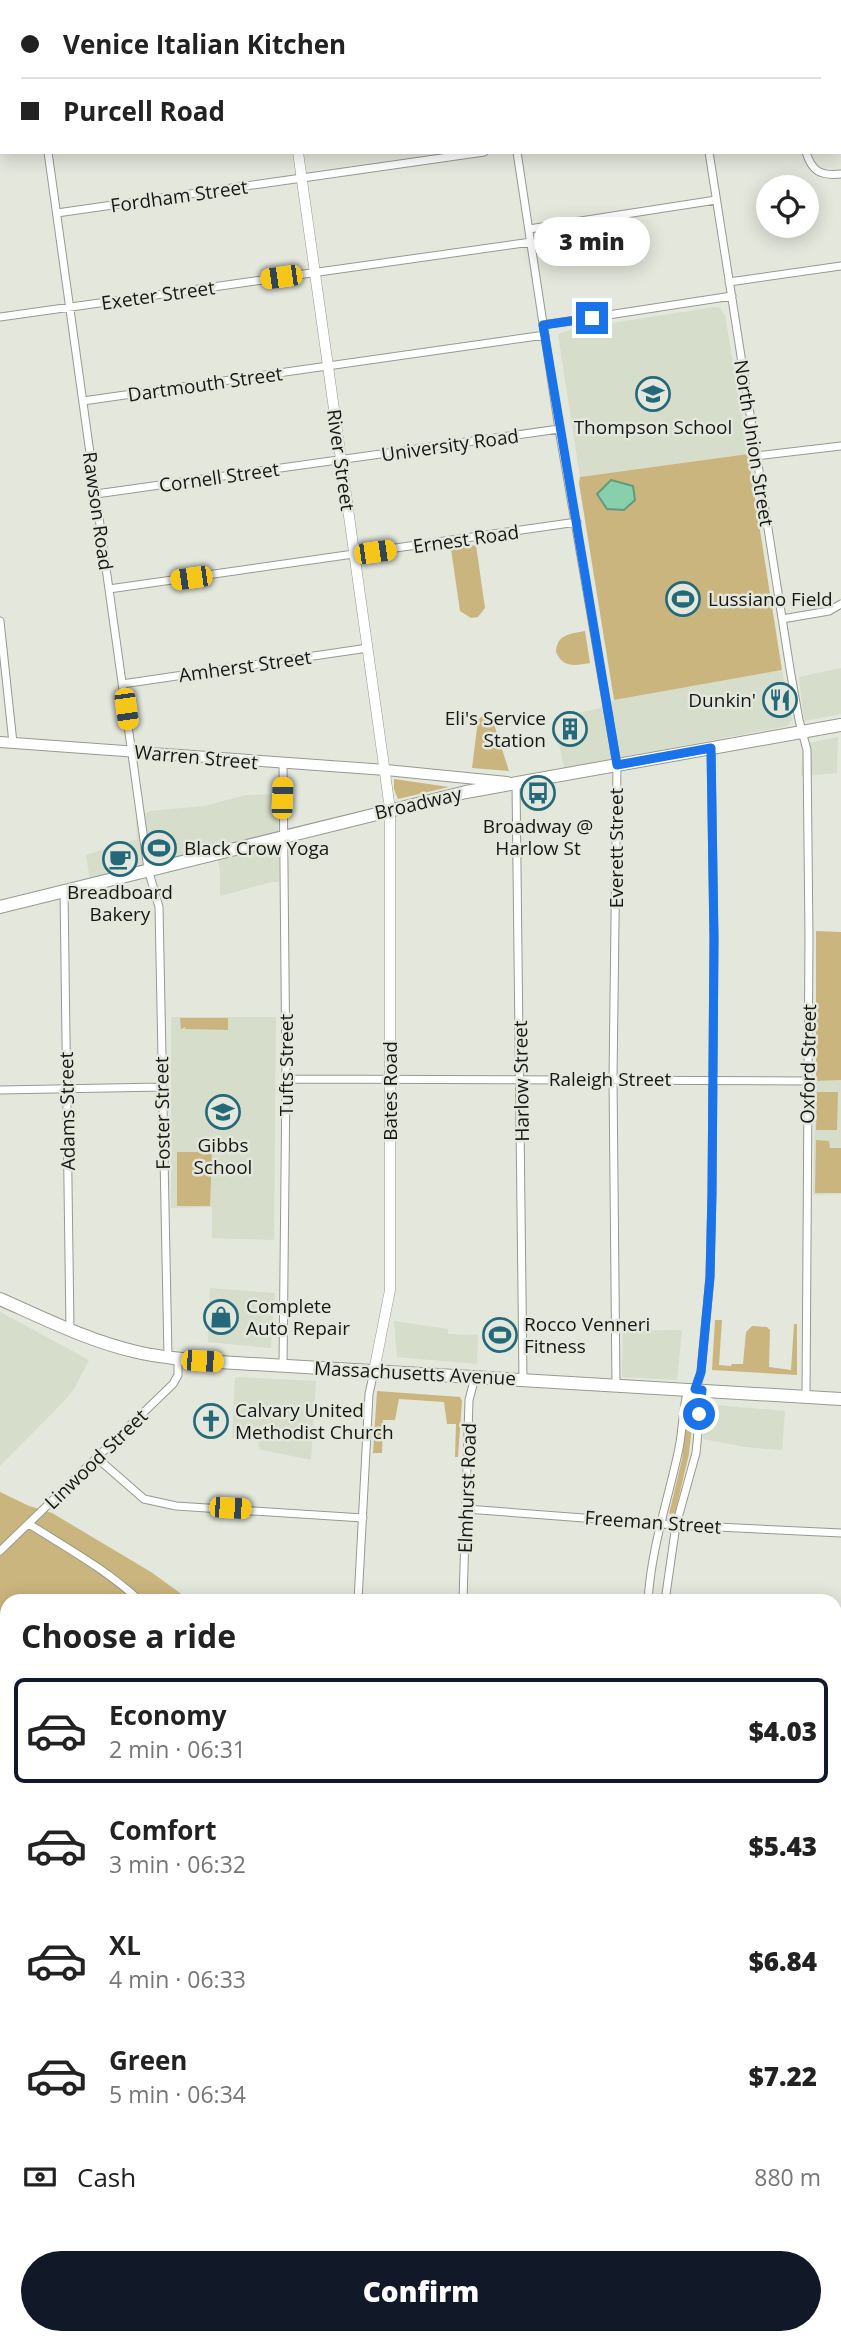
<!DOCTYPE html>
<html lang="en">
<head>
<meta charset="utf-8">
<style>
	:root { --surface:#fff; --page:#f6f6f6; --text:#222; --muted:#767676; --line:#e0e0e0; --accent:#111827 }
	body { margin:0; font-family:"Open Sans",sans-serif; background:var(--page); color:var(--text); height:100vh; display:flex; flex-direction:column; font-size:26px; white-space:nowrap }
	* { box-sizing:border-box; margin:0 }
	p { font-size:23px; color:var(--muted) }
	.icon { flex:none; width:38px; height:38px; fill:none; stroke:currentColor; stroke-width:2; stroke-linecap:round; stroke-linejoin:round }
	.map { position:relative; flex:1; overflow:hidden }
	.panel { position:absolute; left:0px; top:1594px; width:842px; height:751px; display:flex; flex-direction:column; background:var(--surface); border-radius:21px 21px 0 0; box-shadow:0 4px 18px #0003 }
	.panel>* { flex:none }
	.top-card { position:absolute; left:0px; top:0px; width:842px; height:154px; box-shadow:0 4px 18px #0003; display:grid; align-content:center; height:154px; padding:0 21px; background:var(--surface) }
	.fabs { position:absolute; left:756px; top:175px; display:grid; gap:14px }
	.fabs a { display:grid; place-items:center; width:63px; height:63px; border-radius:50%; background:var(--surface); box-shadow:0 4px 18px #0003; font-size:35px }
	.end { position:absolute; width:32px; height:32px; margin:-16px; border:9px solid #1a73e8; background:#fff; box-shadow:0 0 0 4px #fff }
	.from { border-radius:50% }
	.bubble { position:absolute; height:49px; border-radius:24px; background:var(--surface); box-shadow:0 4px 18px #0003; font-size:23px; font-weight:800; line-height:49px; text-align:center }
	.car { position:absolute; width:21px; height:42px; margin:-21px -10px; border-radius:9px; box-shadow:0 0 5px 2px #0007; background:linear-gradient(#f5c518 24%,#345 0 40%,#f5c518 0 76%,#345 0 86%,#f5c518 0) }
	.top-card b { display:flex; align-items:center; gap:24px; height:66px; font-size:26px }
	.top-card b+b { border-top:2px solid var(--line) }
	.top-card i { width:18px; height:18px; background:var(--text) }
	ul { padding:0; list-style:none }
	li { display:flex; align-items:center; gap:21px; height:105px; margin:0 14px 10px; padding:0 7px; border:4px solid transparent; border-radius:10px }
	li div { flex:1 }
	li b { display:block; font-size:26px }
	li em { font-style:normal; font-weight:800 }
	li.current { border-color:var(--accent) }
	li>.icon { width:63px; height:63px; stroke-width:1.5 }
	h2 { padding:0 21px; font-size:32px; line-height:84px }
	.pay { display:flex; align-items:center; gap:18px; height:77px; padding:0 21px; font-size:26px }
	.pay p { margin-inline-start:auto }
	.cta { display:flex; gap:14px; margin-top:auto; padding:14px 21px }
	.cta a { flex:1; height:80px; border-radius:42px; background:var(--accent); color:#fff; font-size:28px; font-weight:800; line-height:80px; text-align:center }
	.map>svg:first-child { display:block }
	.built { fill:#d6ddcb }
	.green { fill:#cbb57e }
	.water { fill:#87d0ab; stroke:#65997e; stroke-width:2 }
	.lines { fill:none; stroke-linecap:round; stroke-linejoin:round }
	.minor-casing { stroke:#969a90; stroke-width:9 }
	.tertiary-casing { stroke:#969a90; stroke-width:11 }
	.secondary-casing { stroke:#969a90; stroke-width:12 }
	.primary-casing { stroke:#969a90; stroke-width:14 }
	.trunk-casing { stroke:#969a90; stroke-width:14 }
	.minor { stroke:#fff; stroke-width:7 }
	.tertiary { stroke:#fff; stroke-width:10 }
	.secondary { stroke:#fff; stroke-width:10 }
	.primary { stroke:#fff; stroke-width:12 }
	.trunk { stroke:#fff; stroke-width:12 }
	.route { stroke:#1a73e8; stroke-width:9 }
	.labels { text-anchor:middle; stroke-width:5; stroke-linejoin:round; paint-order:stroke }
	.street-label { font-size:19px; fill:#171815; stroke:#e3e7dc }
	.poi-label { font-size:19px; fill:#171815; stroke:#e3e7dc; text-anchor:start }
</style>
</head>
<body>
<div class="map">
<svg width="841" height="2344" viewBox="0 0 841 2344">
	<rect width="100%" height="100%" fill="#e3e7dc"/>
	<path class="built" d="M715 307 720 308 725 315 748 454 580 477 558 334 573 329Z
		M841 668V714L804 721 799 677Z
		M782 670 792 720 788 726 564 768 554 718 597 709 614 700Z
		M838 737 837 773 801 776 803 744Z
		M278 794 279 882H272L220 896V870L215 848 90 880 86 855 137 839 136 818 150 811 204 806 246 795Z
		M171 1017H276L274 1240 212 1238V1207L171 1208Z
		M841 1080V1194L813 1195 816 1081Z
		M210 1288 275 1293 271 1348 208 1342Z
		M0 1312 89 1360 74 1389 66 1399 0 1466Z
		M394 1321 448 1329V1334L478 1335 477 1364 397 1357Z
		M682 1330 677 1380 622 1377 623 1331Z
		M235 1377 316 1381 311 1460 259 1449 258 1439 232 1438Z
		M705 1404 785 1411 782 1450 745 1447 703 1439Z"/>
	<path class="green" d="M748 454 782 670 614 700 579 483 580 477Z
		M476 545 485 608 478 617 471 618 460 611 451 549Z
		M585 631 590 663C576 665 563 669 556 652 557 634 570 634 585 631Z
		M487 714 492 718 509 771 472 768 478 720 483 715Z
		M394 779 449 787 398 799 394 789Z
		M816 931 841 932V1080L816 1081Z
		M180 1018H228V1030L185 1029 186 1027 181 1029Z
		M817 1092H838L837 1130H816Z
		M816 1140 829 1141 830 1148H841V1193H815Z
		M177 1152H212L210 1206H177Z
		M715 1320H722L719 1365 731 1366 732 1364H743L746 1332 752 1326 767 1327 770 1330 769 1367 791 1370 794 1324H797V1375L712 1370Z
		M377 1391 460 1397 462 1401 458 1457H455L456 1424H447L444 1402 399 1399 395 1420H383L382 1453H373Z
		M691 1404 694 1407 689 1454 675 1513 669 1514 682 1459 688 1406Z
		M0 1492 29 1506 52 1513 151 1572 191 1601H7V1666L0 1661Z"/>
	<path class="water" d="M0 0H251L248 2H2V33H0Z
		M611 480 633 486 635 500 624 510 607 509 597 494Z
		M0 1661 7 1666V2041L0 2054Z"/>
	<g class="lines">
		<g class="minor-casing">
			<path id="minor" d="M463 0 464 2
				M686 0V2
				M475 2 480 0
				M840 88H841
				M48 152 148 869 159 907 168 1357
				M517 152 559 429 617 765 613 1079 616 1385
				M709 152 790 669 799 720 807 750 809 937 806 1397
				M806 152C812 172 821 176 841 174
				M57 213 484 152
				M529 229 716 200
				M729 282 841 266
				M0 317 531 242
				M543 325 732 296
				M83 401 545 335
				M756 456 841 446
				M96 494 559 429
				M109 589 577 522
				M782 619 829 611 841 604
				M0 621 13 743
				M122 684 368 648
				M516 783 523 1379
				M64 891 70 1330
				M286 1079 808 1081
				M0 1090 162 1087
				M283 1365 286 1079 283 764
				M696 1389 701 1372 710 1277 712 1193 714 939 711 748
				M97 1458 144 1499 176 1506 363 1518
				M466 1509 676 1525 841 1533
				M29 1524C67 1548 107 1570 140 1601
				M0 1551 173 1384 178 1375V1359
				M358 1601 369 1394 374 1371
				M463 1601 469 1400 475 1377
				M648 1601C651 1550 667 1503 678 1453 683 1432 682 1411 688 1389
				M665 1601 676 1525 696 1453 702 1390
				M835 1638 841 1639
				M835 1725H841
				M835 1884 841 1887
				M835 2061 841 2064
				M0 2115 7 2105
				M835 2148 841 2138
				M835 2213 841 2217
				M0 2284 7 2287
				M0 2299 7 2302
				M835 2332 841 2322
				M557 2338 567 2344
				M9 2344 12 2338
				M118 2344 120 2338
				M232 2344 234 2338
				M338 2344 340 2338
				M605 2344 609 2338
				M713 2344 716 2338
				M827 2344 831 2338"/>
		</g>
		<g class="tertiary-casing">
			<path id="tertiary" d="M275 0V2
				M298 152 390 809V1290L374 1371"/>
		</g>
		<g class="secondary-casing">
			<path id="secondary" d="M421 2 424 0
				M0 75 2 76
				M0 742 386 770 507 782
				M835 1746 841 1732
				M479 2344 483 2338"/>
		</g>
		<g class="primary-casing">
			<path id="primary" d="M0 907 466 792 841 725"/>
		</g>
		<g class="trunk-casing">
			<path id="trunk" d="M0 1299C45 1319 89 1341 137 1352 158 1357 180 1359 202 1361L841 1399"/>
		</g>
		<use href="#minor" class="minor"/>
		<use href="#tertiary" class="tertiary"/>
		<use href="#secondary" class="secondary"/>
		<use href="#primary" class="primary"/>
		<use href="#trunk" class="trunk"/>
	</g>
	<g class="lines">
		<path class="route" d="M592 318 543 325 617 765 711 748 714 939 712 1193 710 1277 701 1372 695 1389 702 1390 699 1414"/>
	</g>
	<defs>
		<g id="school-ring" transform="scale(1.75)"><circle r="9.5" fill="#e3e7dc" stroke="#246979" stroke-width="1.5"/><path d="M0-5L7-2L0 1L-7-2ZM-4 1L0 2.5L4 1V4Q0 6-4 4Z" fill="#246979"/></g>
		<g id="stadium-ring" transform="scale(1.75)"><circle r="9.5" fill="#e3e7dc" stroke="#246979" stroke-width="1.5"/><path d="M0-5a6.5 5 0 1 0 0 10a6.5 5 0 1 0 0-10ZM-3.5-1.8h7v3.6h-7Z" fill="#246979"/></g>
		<g id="restaurant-ring" transform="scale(1.75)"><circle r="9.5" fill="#e3e7dc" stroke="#246979" stroke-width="1.5"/><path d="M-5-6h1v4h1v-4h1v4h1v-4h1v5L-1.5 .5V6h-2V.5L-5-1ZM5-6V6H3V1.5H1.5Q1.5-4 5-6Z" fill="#246979"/></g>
		<g id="building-ring" transform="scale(1.75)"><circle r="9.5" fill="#e3e7dc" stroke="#246979" stroke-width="1.5"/><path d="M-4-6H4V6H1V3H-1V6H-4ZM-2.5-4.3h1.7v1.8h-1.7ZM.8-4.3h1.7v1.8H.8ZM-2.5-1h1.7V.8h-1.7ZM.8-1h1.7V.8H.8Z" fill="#246979"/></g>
		<g id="bus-ring" transform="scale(1.75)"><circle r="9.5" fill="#e3e7dc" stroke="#246979" stroke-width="1.5"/><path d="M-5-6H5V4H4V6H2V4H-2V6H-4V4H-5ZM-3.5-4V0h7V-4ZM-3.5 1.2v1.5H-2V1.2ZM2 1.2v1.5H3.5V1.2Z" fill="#246979"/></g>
		<g id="cafe-ring" transform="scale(1.75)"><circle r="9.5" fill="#e3e7dc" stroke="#246979" stroke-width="1.5"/><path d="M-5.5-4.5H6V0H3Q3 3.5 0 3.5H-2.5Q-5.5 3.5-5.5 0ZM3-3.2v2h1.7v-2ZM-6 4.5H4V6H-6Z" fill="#246979"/></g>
		<g id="shop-ring" transform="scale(1.75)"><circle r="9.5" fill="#e3e7dc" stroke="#246979" stroke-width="1.5"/><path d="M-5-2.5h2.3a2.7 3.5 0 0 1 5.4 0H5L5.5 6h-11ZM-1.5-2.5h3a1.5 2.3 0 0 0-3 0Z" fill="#246979"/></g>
		<g id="church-ring" transform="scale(1.75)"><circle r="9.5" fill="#e3e7dc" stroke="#246979" stroke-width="1.5"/><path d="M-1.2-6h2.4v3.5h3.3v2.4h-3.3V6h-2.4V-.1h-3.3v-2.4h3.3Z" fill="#246979"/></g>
	</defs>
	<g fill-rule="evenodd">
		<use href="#school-ring" x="653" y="394"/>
		<use href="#stadium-ring" x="683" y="599"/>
		<use href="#restaurant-ring" x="780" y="700"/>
		<use href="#building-ring" x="570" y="729"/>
		<use href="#bus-ring" x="538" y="793"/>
		<use href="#stadium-ring" x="159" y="848"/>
		<use href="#cafe-ring" x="120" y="859"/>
		<use href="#school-ring" x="223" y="1112"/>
		<use href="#shop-ring" x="221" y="1317"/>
		<use href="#stadium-ring" x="500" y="1335"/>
		<use href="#church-ring" x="211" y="1421"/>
	</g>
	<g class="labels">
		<g class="street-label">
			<text transform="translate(179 196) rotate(-8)" y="7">Fordham Street</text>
			<text transform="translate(158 295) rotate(-8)" y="7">Exeter Street</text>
			<text transform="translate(205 384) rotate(-8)" y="7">Dartmouth Street</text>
			<text transform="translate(754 443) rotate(81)" y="7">North Union Street</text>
			<text transform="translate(450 445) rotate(-8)" y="7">University Road</text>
			<text transform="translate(341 460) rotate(82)" y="7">River Street</text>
			<text transform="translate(219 477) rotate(-8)" y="7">Cornell Street</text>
			<text transform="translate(98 511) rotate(82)" y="7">Rawson Road</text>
			<text transform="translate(466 539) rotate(-8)" y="7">Ernest Road</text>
			<text transform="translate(245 666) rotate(-8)" y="7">Amherst Street</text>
			<text transform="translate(196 757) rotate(5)" y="7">Warren Street</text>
			<text transform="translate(418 803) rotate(-13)" y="7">Broadway</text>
			<text transform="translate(616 848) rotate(-90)" y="7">Everett Street</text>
			<text transform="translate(808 1064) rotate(-89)" y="7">Oxford Street</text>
			<text transform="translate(286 1065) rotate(-90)" y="7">Tufts Street</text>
			<text x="610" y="1086">Raleigh Street</text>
			<text transform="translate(521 1081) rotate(-91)" y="7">Harlow Street</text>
			<text transform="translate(390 1091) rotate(-90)" y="7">Bates Road</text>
			<text transform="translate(67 1111) rotate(-91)" y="7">Adams Street</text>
			<text transform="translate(162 1113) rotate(-91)" y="7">Foster Street</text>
			<text transform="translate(415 1373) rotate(3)" y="7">Massachusetts Avenue</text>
			<text transform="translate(96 1459) rotate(-44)" y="7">Linwood Street</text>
			<text transform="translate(467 1488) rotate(-88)" y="7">Elmhurst Road</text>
			<text transform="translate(653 1522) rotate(4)" y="7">Freeman Street</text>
		</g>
		<g class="poi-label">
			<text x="653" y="434" text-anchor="middle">Thompson School</text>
			<text x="708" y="606">Lussiano Field</text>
			<text x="756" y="707" text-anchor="end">Dunkin'</text>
			<text x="546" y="725" text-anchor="end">Eli's Service<tspan x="546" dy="22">Station</tspan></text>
			<text x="538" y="833" text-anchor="middle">Broadway @<tspan x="538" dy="22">Harlow St</tspan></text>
			<text x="184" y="855">Black Crow Yoga</text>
			<text x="120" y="899" text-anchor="middle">Breadboard<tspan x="120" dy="22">Bakery</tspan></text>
			<text x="223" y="1152" text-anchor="middle">Gibbs<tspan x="223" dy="22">School</tspan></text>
			<text x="246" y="1313">Complete<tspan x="246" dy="22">Auto Repair</tspan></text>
			<text x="524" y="1331">Rocco Venneri<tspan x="524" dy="22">Fitness</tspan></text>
			<text x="235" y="1417">Calvary United<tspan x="235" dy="22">Methodist Church</tspan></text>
		</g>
	</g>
</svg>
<div class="fabs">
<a><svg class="icon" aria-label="locate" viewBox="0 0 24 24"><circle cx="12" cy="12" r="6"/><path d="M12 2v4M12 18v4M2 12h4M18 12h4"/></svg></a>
</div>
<i class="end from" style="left:699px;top:1414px"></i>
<i class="end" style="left:592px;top:318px"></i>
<div class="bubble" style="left:534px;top:217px;width:116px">3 min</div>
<i class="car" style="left:281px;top:277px;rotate:262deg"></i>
<i class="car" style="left:375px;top:552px;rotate:82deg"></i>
<i class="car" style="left:191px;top:578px;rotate:262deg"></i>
<i class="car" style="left:126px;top:709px;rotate:172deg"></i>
<i class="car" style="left:282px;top:798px;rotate:2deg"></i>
<i class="car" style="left:202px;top:1361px;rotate:93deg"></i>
<i class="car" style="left:230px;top:1508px;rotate:93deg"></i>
<div class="top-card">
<b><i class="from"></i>Venice Italian Kitchen</b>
<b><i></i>Purcell Road</b>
</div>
<section class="panel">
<h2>Choose a ride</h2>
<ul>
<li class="current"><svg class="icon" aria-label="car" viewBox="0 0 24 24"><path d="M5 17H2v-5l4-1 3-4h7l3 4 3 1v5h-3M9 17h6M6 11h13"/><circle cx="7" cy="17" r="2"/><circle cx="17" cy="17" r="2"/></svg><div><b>Economy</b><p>2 min · 06:31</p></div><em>$4.03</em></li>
<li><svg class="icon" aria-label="car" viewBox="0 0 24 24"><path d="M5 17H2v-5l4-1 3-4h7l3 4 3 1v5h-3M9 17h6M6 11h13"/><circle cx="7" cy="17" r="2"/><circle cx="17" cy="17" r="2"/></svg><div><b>Comfort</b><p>3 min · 06:32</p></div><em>$5.43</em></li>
<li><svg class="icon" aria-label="car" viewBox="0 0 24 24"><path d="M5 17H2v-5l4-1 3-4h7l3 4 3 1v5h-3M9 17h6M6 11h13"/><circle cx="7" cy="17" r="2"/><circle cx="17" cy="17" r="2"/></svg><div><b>XL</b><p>4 min · 06:33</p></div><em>$6.84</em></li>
<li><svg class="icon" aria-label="car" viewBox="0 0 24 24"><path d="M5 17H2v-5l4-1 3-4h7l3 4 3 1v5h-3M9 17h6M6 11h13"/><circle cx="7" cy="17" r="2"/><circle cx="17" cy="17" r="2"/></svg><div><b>Green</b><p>5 min · 06:34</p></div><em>$7.22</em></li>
</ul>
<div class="pay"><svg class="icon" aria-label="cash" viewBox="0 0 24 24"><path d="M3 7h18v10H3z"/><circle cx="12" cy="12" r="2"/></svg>Cash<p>880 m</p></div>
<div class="cta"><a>Confirm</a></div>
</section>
</div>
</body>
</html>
